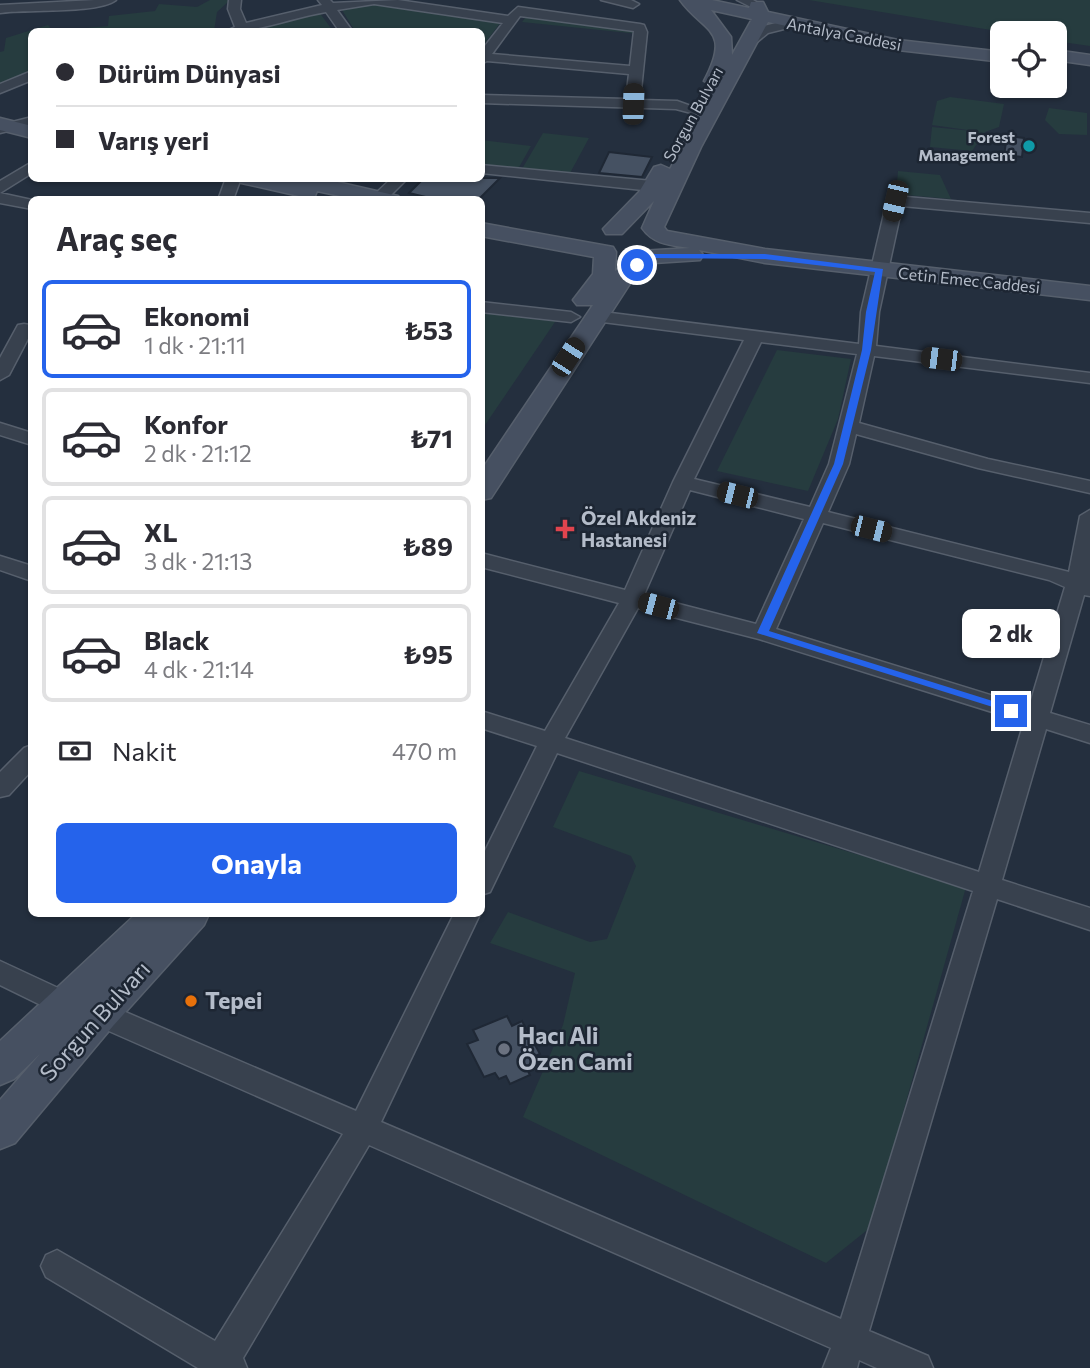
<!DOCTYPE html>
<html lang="tr">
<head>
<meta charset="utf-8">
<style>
	:root { --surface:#fff; --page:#f2f2f3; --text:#2b2b33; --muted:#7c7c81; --line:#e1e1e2; --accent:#2563eb }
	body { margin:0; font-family:Commissioner,sans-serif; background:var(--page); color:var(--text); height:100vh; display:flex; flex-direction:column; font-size:26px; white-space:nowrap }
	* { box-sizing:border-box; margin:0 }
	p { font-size:23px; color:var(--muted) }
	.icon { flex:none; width:38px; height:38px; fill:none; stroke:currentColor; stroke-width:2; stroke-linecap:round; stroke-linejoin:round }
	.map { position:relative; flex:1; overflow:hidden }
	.sheet { position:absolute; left:28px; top:196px; width:457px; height:721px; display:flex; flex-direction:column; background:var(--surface); border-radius:10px; box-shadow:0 2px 5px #0004 }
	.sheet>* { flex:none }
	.hud { position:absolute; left:28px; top:28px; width:457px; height:154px; border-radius:10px; box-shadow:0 2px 5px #0004; display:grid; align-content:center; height:154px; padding:0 28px; background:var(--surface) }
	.fabs { position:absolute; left:990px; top:21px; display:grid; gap:14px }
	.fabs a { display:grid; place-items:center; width:77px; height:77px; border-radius:10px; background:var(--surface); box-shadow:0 2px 5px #0004; font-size:35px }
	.end { position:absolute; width:32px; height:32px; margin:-16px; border:9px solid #2563eb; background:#fff; box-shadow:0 0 0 4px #fff }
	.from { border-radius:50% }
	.bubble { position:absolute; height:49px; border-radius:10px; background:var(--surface); box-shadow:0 2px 5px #0004; font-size:23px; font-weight:700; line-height:49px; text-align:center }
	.car { position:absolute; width:21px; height:42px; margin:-21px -10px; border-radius:9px; box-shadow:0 0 5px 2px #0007; background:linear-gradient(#222 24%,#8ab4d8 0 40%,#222 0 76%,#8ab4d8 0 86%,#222 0) }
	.hud b { display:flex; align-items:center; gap:24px; height:66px; font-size:26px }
	.hud b+b { border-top:2px solid var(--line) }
	.hud i { width:18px; height:18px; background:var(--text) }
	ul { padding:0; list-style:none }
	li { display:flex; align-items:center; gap:21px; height:98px; margin:0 14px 10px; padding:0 14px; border:4px solid var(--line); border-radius:10px }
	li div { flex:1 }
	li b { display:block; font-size:26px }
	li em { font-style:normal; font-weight:700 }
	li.selected { border-color:var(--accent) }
	li>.icon { width:63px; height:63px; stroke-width:1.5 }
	h2 { padding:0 28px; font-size:32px; line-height:84px }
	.pay { display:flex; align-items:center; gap:18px; height:77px; padding:0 28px; font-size:26px }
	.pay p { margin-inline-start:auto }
	.primary-button { display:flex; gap:14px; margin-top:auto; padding:14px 28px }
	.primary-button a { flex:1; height:80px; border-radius:10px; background:var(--accent); color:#fff; font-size:28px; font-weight:700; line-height:80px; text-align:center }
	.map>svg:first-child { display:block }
	.green { fill:#263c3f }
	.building { fill:#455162; stroke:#1f2835; stroke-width:2 }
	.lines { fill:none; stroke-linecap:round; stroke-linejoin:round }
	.street-casing { stroke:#565f6c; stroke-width:3 }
	.secondary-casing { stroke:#565f6c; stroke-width:3 }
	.street { fill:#38414e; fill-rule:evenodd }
	.secondary { fill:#465061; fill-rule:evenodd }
	.route { fill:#2563eb }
	.culture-dot { fill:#0f9aa8; stroke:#1d2633; stroke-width:2.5 }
	.health-dot { fill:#e0444e; stroke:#1d2633; stroke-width:2.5 }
	.food-dot { fill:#e8710a; stroke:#1d2633; stroke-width:2.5 }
	.worship-dot { fill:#6b7280; stroke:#1d2633; stroke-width:2.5 }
	.labels { text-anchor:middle; stroke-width:5; stroke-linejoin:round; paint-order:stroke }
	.far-street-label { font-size:16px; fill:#b4bcc9; stroke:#1d2633 }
	.far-poi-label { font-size:16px; font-weight:bold; fill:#b4bcc9; stroke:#1d2633; text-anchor:end }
	.poi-label { font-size:19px; font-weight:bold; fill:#b4bcc9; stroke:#1d2633; text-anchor:start }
	.near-poi-label { font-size:23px; font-weight:bold; fill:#b4bcc9; stroke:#1d2633; text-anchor:start }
	.near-street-label { font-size:23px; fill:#b4bcc9; stroke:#1d2633 }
</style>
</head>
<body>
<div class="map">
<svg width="1090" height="1368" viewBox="0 0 1090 1368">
	<rect width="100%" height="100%" fill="#242f3e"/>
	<path class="green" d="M210 0H230L217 12 214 31 32 32 31 73 0 87V52L4 51 6 38 48 25 53 31 108 26 109 16 155 11 159 4 197 7Z
		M809 0H1090V46L1055 41V33H1009Z
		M377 4 501 22 481 48V32L355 31 342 10Z
		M319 12 333 31H257L256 27Z
		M526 17 632 29 639 34 522 22Z
		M950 97 1004 104 999 127 985 132 972 151 930 147 932 127 982 132 932 125 937 101Z
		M1049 108 1087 113V135L1059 134 1045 120Z
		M543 133 589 138 569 175 522 169Z
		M481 140 531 146 518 169 481 165Z
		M898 171 940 175 951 199 896 194Z
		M481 311 557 319 481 431Z
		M777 350 851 359 838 419 808 491 717 471Z
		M579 771 966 887 871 1227 826 1263 523 1117 563 1025 575 973 490 943 508 912 590 942 607 939 636 866 631 856 553 827Z"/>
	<path class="building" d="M1007 136 1024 138 1022 157 1004 155Z
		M609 152 652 157 642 177 599 173Z
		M424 178H500L478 200H438L409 193Z
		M507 1016 512 1026 522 1021 540 1054 530 1058 533 1064 526 1067 530 1075 510 1084 506 1076 499 1079 495 1073 484 1077 467 1044 478 1040 473 1030Z"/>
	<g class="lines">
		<g class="street-casing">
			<path id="street" d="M95 0H116C98 14 27 9 0 13V5Z
				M229 0H241L240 9 246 23 322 5 318 0H330L333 3 398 0 508 16 518 7 640 24 644 25 647 32 640 100 677 101 702 110 695 114 676 109 481 103V95L626 99 629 74 487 61 481 64V51L503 23 374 4 337 10 353 32H340L326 12C291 18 258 32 224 32L235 27 228 9ZM520 16 634 31 630 66 492 54Z
				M601 0H631L639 4 633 8Z
				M737 0H753L763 6 757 10Z
				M792 19 798 23 796 26 768 33 752 46 741 43 760 27Z
				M32 71V80L0 93V84Z
				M32 117V125L0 133V125Z
				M32 162V173L0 193V181Z
				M481 165 652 181 660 186 652 191 481 173Z
				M226 178H241L233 200H218Z
				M392 178H408L386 200H374L375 194Z
				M0 193 32 200V209L0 203Z
				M895 196 1090 213V223L902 206 879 312 876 346 1090 373V383L874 356 859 423 988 459 1090 481V493L978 468 856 434 849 464 828 512 1069 572 1080 516 1090 510V596L1084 595 1050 713 1090 725V743L1046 729 1002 880 1090 908V930L997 899 869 1331 928 1356 933 1368H877L859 1360 857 1368H823L831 1348 369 1145 243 1358 247 1368H198L46 1277 41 1266 46 1255 57 1250 215 1341 343 1134 93 1024 55 1012 0 985V961L71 994 109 1005 356 1111 454 914H480L381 1122 841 1319 973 891 557 753 490 892 481 895V859L537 746 481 728V711L545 731 619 603 481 567V553L625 590 673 482 744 340 595 321 586 316 595 311 859 344 861 312 887 201ZM761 342 857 354 829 464 810 507 694 479ZM690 490 804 519 756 624 644 595ZM823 523 1049 580 1065 587 1029 707 776 629ZM638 608 759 639 1024 722 979 872 565 738Z
				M481 302 571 312 580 317 571 322 481 312Z
				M24 324 30 325 32 331 9 375 0 380V358L18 325Z
				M0 423 32 433V445L0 435Z
				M0 556 32 566V581L0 570Z
				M32 745V770L9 795 0 797V772L24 748Z"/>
		</g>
		<g class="secondary-casing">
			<path id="secondary" d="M680 0H712L749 8 751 2H763L768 12 898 40 1003 52V62L898 50 768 22 701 147 664 227 667 231 765 249 1090 286V300L765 263 699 250 703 255 700 260 654 263 633 279 491 498 481 500V471L593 305H577L573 300 593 274 594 257 481 236V223L613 247 616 252 615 271 641 251 690 248C671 245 654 245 642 228L654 201 622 234H606L603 229 639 192 654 167 661 165 670 169 715 86 704 81C732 28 704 33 680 0ZM711 10 752 19 732 55 731 37Z
				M1055 50 1090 55V65L1055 60Z
				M0 118 32 126V138L0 130Z
				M234 178H320L398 196 401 200H359L317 191 315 196 308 198 237 182Z
				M136 914H209L204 925 113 1026 15 1143 0 1149V1100L40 1054 14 1079 0 1085V1041Z"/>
		</g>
		<use href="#street" class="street"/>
		<use href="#secondary" class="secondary"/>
	</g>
	<path class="route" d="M649 254H765L883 269 871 350 843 464 769 631 1015 708V714L757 633 834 464 862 350 866 312 875 272 765 259 651 258 640 267H634V263Z"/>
	<circle class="culture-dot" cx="1029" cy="146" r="7"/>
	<path class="health-dot" d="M561.5 518.5h7v7h7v7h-7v7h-7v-7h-7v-7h7z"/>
	<circle class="food-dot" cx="191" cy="1001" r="7"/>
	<circle class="worship-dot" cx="504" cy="1049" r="7"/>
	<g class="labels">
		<g class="far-street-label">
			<text transform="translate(844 34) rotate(11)" y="6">Antalya Caddesi</text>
			<text transform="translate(693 114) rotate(-61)" y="6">Sorgun Bulvarı</text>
			<text transform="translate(969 280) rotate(6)" y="6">Cetin Emec Caddesi</text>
		</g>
		<g class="far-poi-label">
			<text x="1015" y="143">Forest<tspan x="1015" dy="18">Management</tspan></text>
		</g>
		<g class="poi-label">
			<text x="581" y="525">Özel Akdeniz<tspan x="581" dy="22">Hastanesi</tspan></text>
		</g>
		<g class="near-poi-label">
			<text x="205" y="1009">Tepei</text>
			<text x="518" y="1044">Hacı Ali<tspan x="518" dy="26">Özen Cami</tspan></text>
		</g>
		<g class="near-street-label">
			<text transform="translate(95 1021) rotate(-48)" y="8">Sorgun Bulvarı</text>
		</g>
	</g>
</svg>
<div class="fabs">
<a><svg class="icon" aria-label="locate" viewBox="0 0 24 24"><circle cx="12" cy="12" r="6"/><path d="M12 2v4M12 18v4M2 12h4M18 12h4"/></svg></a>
</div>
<i class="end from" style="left:637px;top:265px"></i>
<i class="end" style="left:1011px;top:711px"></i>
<div class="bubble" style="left:962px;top:609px;width:98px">2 dk</div>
<i class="car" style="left:633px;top:104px;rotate:2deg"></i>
<i class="car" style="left:895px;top:201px;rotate:193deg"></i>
<i class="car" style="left:568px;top:357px;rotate:33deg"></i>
<i class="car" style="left:941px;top:359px;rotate:277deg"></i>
<i class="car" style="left:737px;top:495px;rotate:284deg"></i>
<i class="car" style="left:871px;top:529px;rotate:104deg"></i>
<i class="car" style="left:658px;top:606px;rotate:285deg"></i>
<div class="hud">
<b><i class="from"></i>Dürüm Dünyasi</b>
<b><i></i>Varış yeri</b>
</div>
<section class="sheet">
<h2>Araç seç</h2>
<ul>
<li class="selected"><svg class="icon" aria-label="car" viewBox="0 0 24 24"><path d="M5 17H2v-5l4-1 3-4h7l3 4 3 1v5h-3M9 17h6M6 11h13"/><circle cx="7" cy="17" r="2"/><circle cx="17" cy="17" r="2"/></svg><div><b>Ekonomi</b><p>1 dk · 21:11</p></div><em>₺53</em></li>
<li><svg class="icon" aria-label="car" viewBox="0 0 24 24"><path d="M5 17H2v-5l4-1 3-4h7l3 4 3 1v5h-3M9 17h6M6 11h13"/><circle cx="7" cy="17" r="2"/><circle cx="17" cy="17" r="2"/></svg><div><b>Konfor</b><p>2 dk · 21:12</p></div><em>₺71</em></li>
<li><svg class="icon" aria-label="car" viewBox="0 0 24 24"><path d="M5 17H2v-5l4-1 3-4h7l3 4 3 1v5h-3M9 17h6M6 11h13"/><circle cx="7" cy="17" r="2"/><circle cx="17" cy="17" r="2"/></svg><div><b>XL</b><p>3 dk · 21:13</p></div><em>₺89</em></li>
<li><svg class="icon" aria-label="car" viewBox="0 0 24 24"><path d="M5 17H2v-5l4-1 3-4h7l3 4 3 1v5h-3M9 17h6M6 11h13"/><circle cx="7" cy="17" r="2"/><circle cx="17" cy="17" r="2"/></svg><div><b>Black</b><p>4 dk · 21:14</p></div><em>₺95</em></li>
</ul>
<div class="pay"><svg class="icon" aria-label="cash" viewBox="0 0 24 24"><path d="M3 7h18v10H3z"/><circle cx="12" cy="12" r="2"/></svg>Nakit<p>470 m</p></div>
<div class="primary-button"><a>Onayla</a></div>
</section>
</div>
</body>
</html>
